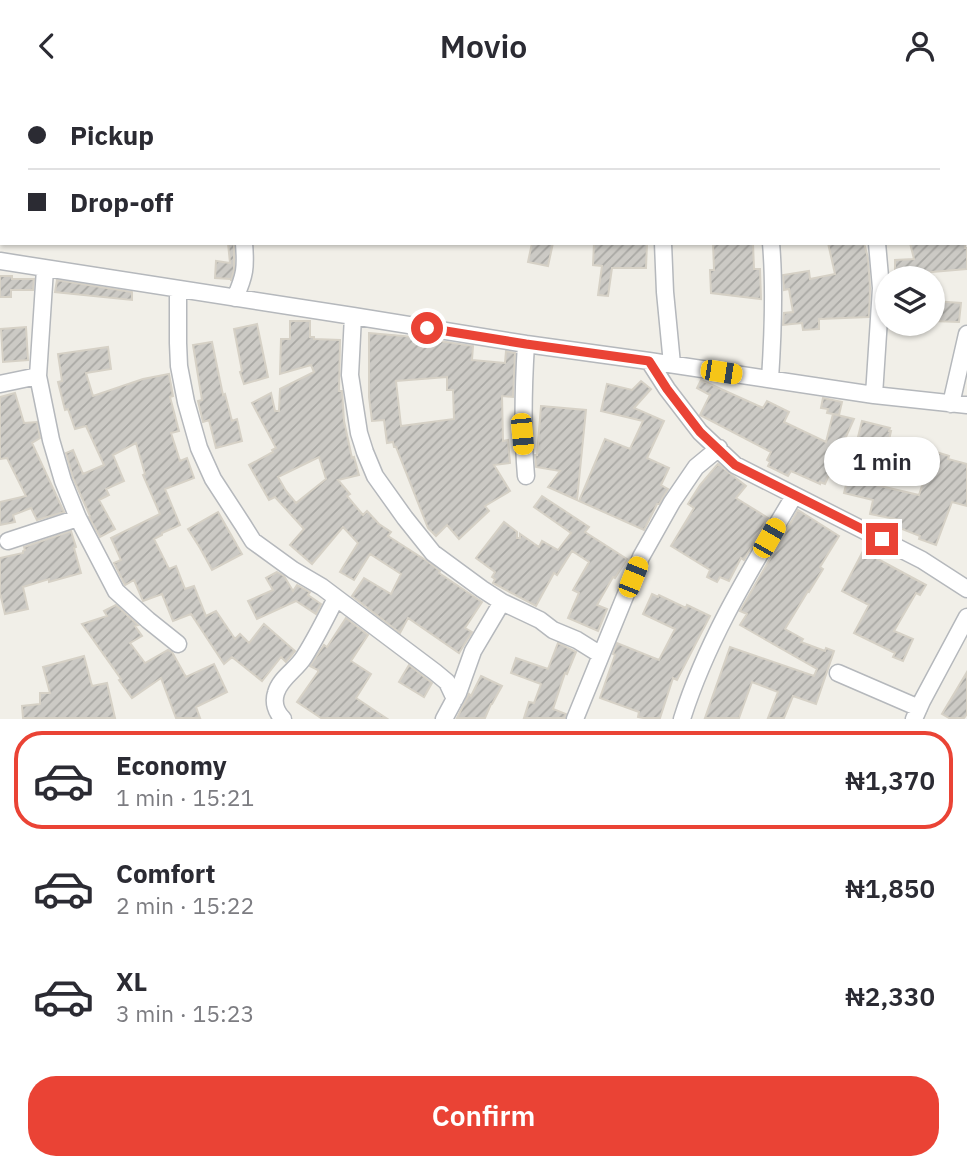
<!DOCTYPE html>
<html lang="en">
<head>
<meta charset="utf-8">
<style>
	:root { --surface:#fff; --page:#f7f7f7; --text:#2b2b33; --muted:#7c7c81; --line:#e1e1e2; --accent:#ea4335 }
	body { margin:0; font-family:"IBM Plex Sans",sans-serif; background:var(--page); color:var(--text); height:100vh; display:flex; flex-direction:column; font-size:26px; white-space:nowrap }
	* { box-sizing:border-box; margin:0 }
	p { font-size:23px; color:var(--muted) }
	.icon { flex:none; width:38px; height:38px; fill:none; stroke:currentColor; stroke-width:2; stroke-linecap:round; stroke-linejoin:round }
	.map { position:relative; height:628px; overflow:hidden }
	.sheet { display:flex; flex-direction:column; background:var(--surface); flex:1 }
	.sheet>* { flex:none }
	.top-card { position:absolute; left:0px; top:0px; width:968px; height:154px; box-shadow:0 2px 5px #0004; display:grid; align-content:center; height:154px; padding:0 28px; background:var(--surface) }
	.tools { position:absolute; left:875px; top:175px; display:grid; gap:14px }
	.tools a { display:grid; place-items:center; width:70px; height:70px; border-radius:50%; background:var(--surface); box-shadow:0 2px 5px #0004; font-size:35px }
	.end { position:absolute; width:32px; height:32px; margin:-16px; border:9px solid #ea4335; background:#fff; box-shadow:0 0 0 4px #fff }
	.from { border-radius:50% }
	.bubble { position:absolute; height:49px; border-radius:24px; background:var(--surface); box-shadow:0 2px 5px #0004; font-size:23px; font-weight:600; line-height:49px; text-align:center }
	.car { position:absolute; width:21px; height:42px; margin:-21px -10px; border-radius:9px; box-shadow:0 0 5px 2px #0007; background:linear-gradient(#f5c518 24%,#345 0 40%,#f5c518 0 76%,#345 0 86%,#f5c518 0) }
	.top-card b { display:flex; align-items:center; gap:24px; height:66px; font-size:26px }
	.top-card b+b { border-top:2px solid var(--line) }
	.top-card i { width:18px; height:18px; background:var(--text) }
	ul { padding:12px 0 0; list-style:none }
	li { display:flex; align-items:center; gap:21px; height:98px; margin:0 14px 10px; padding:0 14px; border:4px solid transparent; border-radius:28px }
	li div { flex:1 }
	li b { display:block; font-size:26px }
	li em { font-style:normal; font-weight:600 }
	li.selected { border-color:var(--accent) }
	li>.icon { width:63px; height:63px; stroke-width:1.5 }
	.cta { display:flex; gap:14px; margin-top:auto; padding:14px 28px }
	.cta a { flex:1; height:80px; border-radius:28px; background:var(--accent); color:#fff; font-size:28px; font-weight:600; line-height:80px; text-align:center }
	header { display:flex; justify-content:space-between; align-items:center; height:91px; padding:0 28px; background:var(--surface); font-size:32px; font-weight:600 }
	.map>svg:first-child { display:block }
	.building { fill:url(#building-hatch); stroke:#d6d1c6; stroke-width:2; fill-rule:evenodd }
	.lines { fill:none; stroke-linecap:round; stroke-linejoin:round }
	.minor-casing { stroke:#b5b8bc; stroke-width:19 }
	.minor { stroke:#fff; stroke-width:16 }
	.route { stroke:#ea4335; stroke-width:9 }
</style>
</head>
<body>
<header><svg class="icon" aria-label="back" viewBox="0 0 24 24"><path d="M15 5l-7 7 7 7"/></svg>Movio<svg class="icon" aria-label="person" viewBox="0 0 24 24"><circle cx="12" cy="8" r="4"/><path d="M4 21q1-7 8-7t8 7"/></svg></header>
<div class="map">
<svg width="967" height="628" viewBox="0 0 967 628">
	<defs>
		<pattern id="building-hatch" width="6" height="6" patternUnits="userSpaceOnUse" patternTransform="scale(1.75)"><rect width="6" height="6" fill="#cccac5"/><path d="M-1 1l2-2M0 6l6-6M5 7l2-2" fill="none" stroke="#a9a8a4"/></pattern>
	</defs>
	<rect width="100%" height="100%" fill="#f1efe8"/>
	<path class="building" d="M228 152H234V179L231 190V188L215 187 216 170 230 172Z
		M532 152H553L548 175 528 171Z
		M594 152H647L646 177H612L608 205 598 204 602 175 593 174Z
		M713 152H753L754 178H760L761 208 711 202 710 179H714Z
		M828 152H864L868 167 870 197 869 226 819 228V238L803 239 802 232 783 234 784 222 793 221 789 198 784 199 783 184 809 180 810 188 835 183Z
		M910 152H965V157H967V178L920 182V187H895V169L914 168Z
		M0 185H12V188H34L33 199H11V206H0Z
		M57 189 132 201V209L55 201Z
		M933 210 961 212 959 231 933 230Z
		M290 230H310V246H314V248L340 249 339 300H342L344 330 352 367 354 366 359 384 338 389 350 403 347 405 363 424 367 420 379 433 391 441 388 445 427 470 440 480 439 482 482 511 465 537 472 541 459 562 408 527 400 542 352 505 364 487 391 503 401 483 370 463 354 489 340 481 358 452 343 436 312 473 290 454 304 438 275 406 269 409 249 374 273 361 272 359 276 357 252 312 271 302 275 320H279L280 298 314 281 311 274 280 283 281 248H290ZM319 366 326 388 296 412 286 400 278 386Z
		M257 233 268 286 244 293 240 281 242 280 234 238Z
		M26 236 28 269 3 271 1 238Z
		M369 242 414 246 473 255 472 269 505 272 506 260 515 262 513 306 502 305 503 350 508 349 510 372 494 374 510 400 485 415 489 420 459 448 447 434 436 445 428 437 396 356H394L393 351 387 352 384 329 372 330 369 306ZM447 286V299H453L454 328 401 335 396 290Z
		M212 251 223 304 225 303 232 330 237 328 242 350 216 357 209 329 203 331 198 310 202 309 193 254Z
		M108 256 111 278 86 282 93 305 143 288 169 283 173 305 170 306 179 340 171 342 180 370 187 367 194 387 165 398 180 434 162 442V444L154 448 169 478 176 475 185 498 194 495 206 525 216 520 235 548 240 543 249 552 264 533 295 560 286 571 281 566 262 590 232 566 224 573 191 523 173 530 162 503 143 510 134 489 125 494 114 472 121 469 111 447 160 423 143 384 145 383 136 352 113 364 124 390 106 398 109 404 99 409 115 438 100 446 89 426 90 425 73 387 66 362 73 359 83 383 104 374 86 335 75 338 68 318 65 319 58 291 62 290 58 263Z
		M701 289 763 317 767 310 789 321 784 331 826 351 833 323 854 328 825 393 820 391V393L791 380 788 385 768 375 770 371 767 369 771 361 700 324 710 304 697 297Z
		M641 290 651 298 634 317 664 330 647 367 669 377 661 394 668 398 659 413H657L644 439 579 410 605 348 630 358 643 330 601 320 607 293 632 299Z
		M15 302 24 332 37 331 40 347 32 352 64 421 37 429 31 417 13 424 15 431 0 434V411L26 405 7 367 0 368V306Z
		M823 307 842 311 839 324 827 322 828 318 821 317Z
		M541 315 586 319 577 409 548 396 560 380 536 376 535 364H537Z
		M862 330 890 337 889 340H891L885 367 879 365 872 393 919 404 933 360 949 365 948 368 967 373V415L952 411 936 454 919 448 920 445 897 436 900 429 870 423 873 409 844 402Z
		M718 373 746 395 736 407 768 427 744 469 741 467 729 490 720 486 717 491 707 486 710 479 671 455 694 417 688 413 700 394Z
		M542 405 589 436 585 441 627 468 615 487 613 486 597 514 607 518 598 540 568 527 579 502 573 499 589 471 572 460 557 484 554 482 536 515 493 492 495 488 492 486 495 481 476 467 504 431 517 441V447H520V443L539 456 542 450 558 459 571 442 534 416Z
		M798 419 839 445 820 476 823 478 809 501 808 500 785 538 803 548 801 551 825 560 826 557 834 560 816 613 793 605 784 627H768L778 601 752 591 739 627H705L730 556 814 585 817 578 740 534 747 523 740 520Z
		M218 421 242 463 212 479 200 457 188 438Z
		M71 440 76 456 74 457 81 482 49 491V488L23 496 28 518 5 523 0 502V467L23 462V460L25 459 24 456Z
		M863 460 926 494 920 504 916 502 894 540 913 548 903 570 893 566 895 562 854 542 869 514 842 500Z
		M277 481 284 485 293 500 297 494 310 501 308 504 321 513 316 523 296 510 257 528 248 510 273 499 266 487Z
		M652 503 658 506 659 504 686 517 687 514 710 525 677 589 673 587 660 627H643L638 626 639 621 600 607 615 564 613 563 617 552 659 569 675 538 643 523Z
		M116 514 138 534 135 535 142 545 130 552 145 572 168 559 172 561 186 586 214 573 227 601 196 616 200 627H176L161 587 132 607 119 589 121 588 82 533 107 525 104 520Z
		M346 527 368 544 351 570 371 583 356 607 386 627H321L297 611 318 581V579L310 575 324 554 327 556Z
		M558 552 576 561 567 583 565 582 553 618 566 623 565 627H524L529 611 534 612 541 593 511 582 516 567 548 578Z
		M84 565 92 595 107 592 115 627H23L22 615 40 613V602H50L43 576Z
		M409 574 432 592 424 606 399 591Z
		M967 581V623L964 627H949L942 623Z
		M481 585 502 595 492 613H491L485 627H457L469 603 471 605Z"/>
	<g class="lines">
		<g class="minor-casing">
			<path id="minor" d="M237 0V2
				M694 0H713
				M739 0 740 2
				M933 0V2
				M666 2 667 0
				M966 50H967
				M663 152 665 201 672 273
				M0 170 353 225 526 253 649 270 874 304 967 314
				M45 178 38 285 51 349 63 390 78 427 116 500 148 529 178 553
				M178 198V252L179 275 186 311 199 357 213 388 243 434 253 450 293 479 322 496 435 581 447 591 455 608
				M235 207C245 184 246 177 244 152
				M353 225 350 284 359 342 365 361 375 385 405 427 433 462 482 498 502 511 540 529 553 539 577 549 601 564
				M526 253C523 300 522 339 526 385
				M649 270 667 298 700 341 735 374 922 469 967 498
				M770 288C773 243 775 198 771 152
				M0 293 38 285
				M874 304 881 197 877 152
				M951 313 967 243
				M8 450 78 427
				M838 582 919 617
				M283 628C276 621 273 611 276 602 280 587 296 579 304 566 316 547 326 527 336 507
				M444 628 458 602 473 560 502 511
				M575 628 641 466 672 411 696 376 719 357
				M682 628C707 548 752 476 794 405
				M914 628 922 610 967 526"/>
		</g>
		<use href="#minor" class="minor"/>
	</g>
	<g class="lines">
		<path class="route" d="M427 237 526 253 649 270 667 298 700 341 735 374 882 448"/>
	</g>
</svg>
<div class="tools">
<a><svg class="icon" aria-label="layers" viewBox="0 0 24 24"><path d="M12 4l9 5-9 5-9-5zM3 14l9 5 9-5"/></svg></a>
</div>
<i class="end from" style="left:427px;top:237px"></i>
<i class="end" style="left:882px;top:448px"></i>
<div class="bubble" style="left:824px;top:346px;width:116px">1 min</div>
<i class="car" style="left:721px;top:281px;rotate:99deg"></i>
<i class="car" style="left:522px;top:343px;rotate:175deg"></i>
<i class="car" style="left:769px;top:447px;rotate:30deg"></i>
<i class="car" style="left:633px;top:486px;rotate:22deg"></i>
<div class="top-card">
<b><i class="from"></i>Pickup</b>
<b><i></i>Drop-off</b>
</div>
</div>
<section class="sheet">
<ul>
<li class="selected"><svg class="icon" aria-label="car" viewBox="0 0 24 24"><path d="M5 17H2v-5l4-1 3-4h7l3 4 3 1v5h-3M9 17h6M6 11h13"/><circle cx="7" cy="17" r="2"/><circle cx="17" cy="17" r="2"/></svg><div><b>Economy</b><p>1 min · 15:21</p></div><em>₦1,370</em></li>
<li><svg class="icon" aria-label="car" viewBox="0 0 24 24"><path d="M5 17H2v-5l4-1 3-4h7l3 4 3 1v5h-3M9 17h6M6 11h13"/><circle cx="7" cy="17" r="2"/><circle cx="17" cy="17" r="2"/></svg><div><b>Comfort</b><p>2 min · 15:22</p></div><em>₦1,850</em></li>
<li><svg class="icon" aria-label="car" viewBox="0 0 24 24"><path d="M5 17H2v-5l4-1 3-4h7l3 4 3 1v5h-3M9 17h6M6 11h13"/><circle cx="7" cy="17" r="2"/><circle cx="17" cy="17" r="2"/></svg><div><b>XL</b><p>3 min · 15:23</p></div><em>₦2,330</em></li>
</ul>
<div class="cta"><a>Confirm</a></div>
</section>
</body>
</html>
